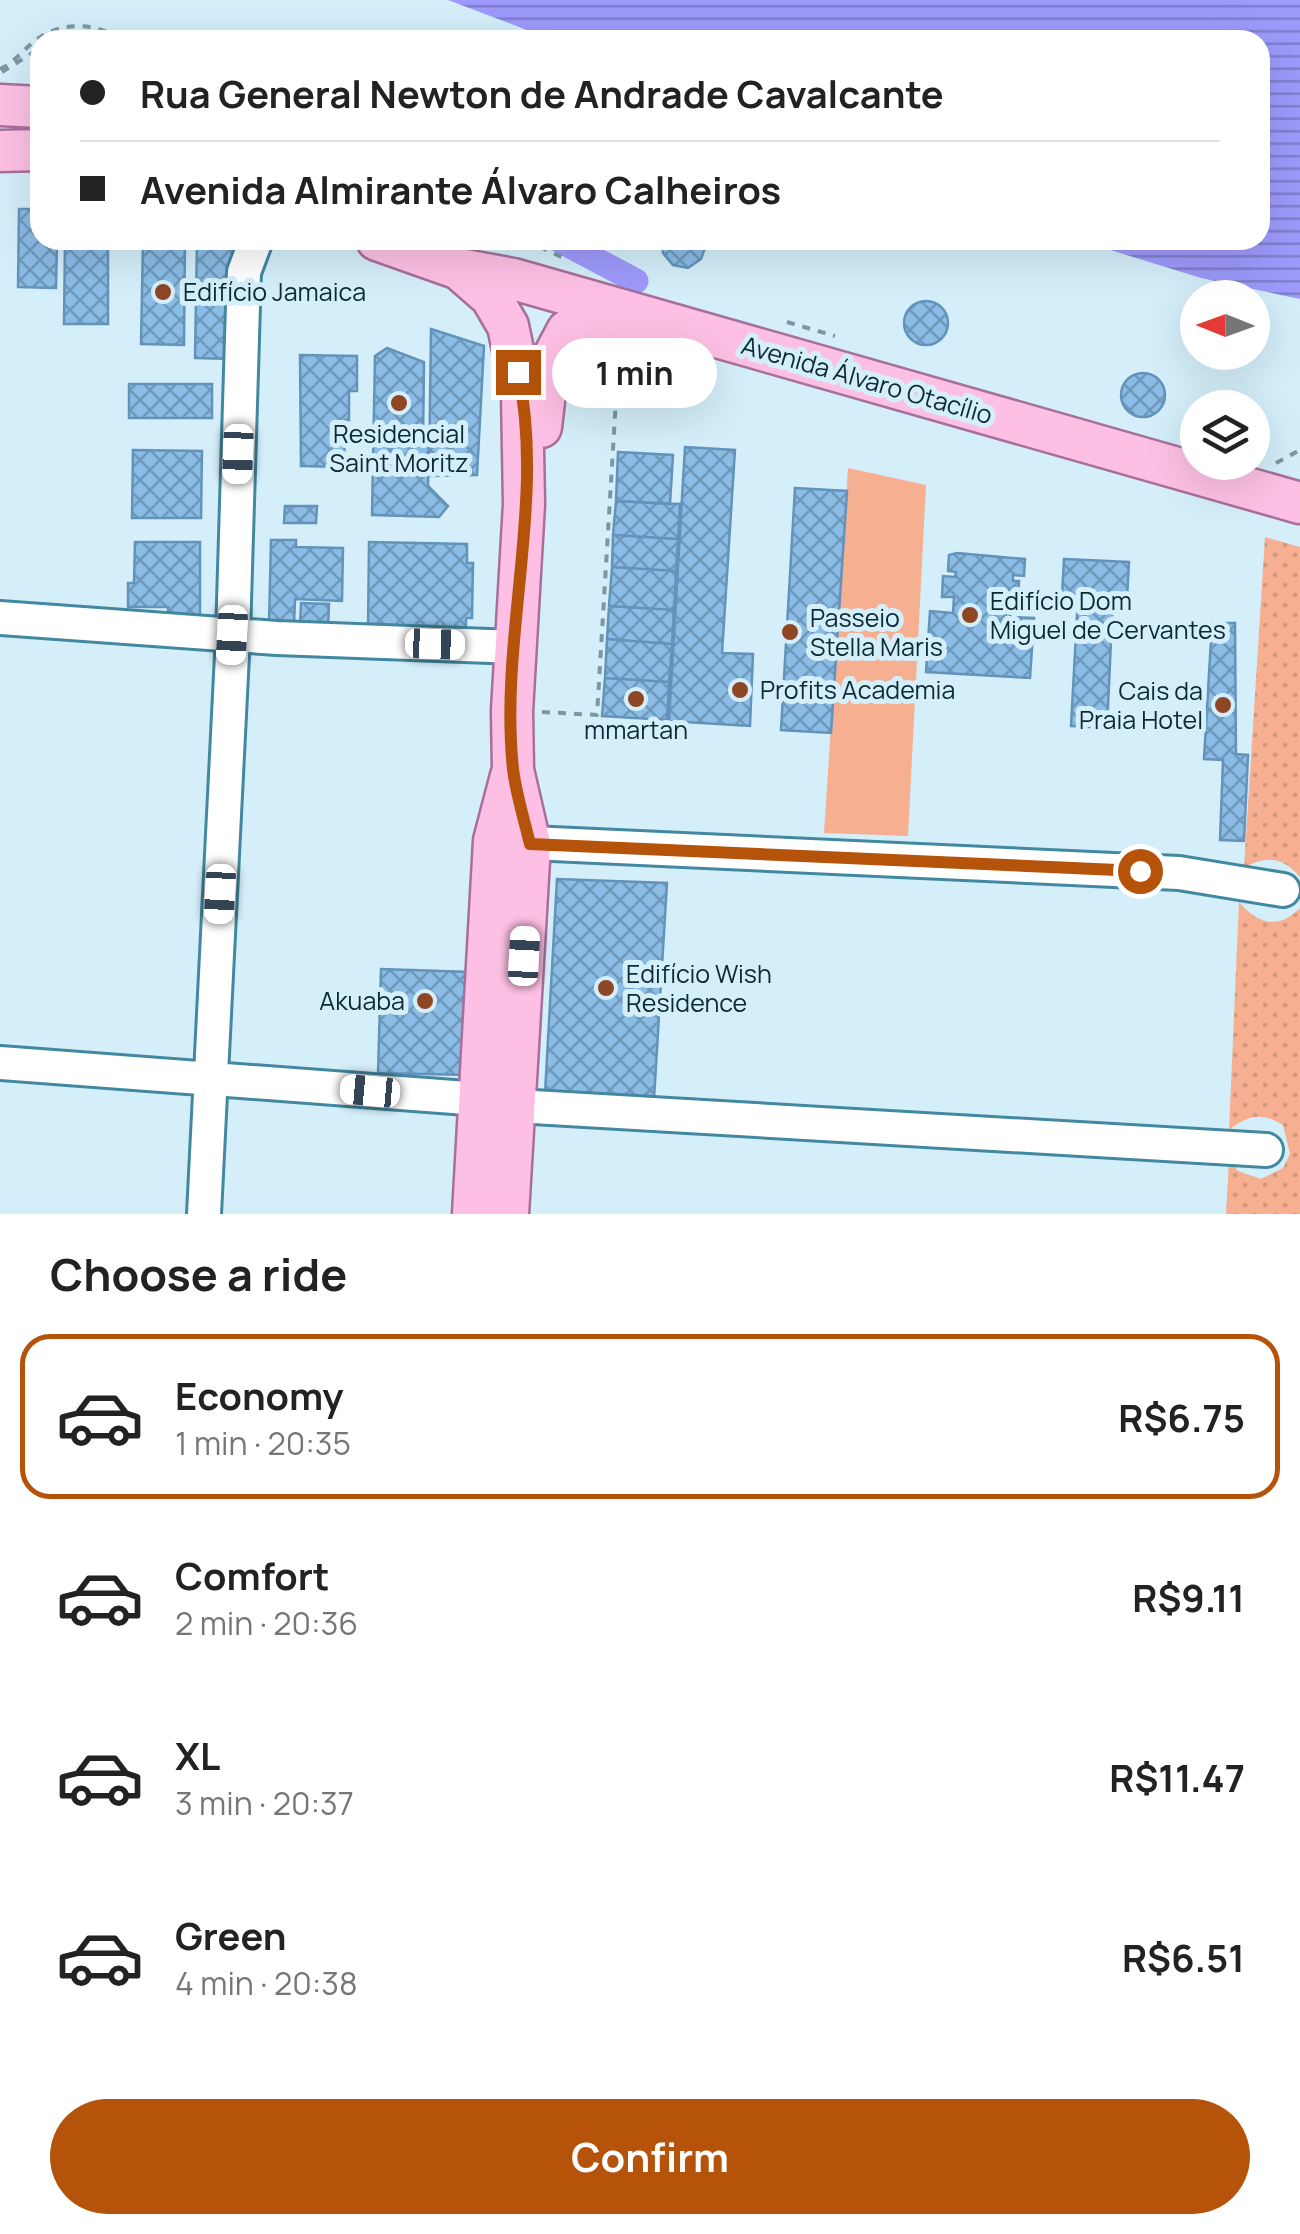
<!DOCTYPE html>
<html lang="en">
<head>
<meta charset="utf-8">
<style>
	:root { --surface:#fff; --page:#f6f6f6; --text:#222; --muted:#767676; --line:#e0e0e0; --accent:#b45309 }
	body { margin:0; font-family:Manrope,sans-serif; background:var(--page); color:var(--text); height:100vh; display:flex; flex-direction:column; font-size:38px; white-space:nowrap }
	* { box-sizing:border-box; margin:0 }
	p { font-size:32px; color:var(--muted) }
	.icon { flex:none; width:55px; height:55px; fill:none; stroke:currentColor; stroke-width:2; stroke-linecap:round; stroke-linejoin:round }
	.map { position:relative; height:1214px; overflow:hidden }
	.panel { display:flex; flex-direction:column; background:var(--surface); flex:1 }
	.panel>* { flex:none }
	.hud { position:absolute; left:30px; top:30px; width:1240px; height:220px; border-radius:30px; box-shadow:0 10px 40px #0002; display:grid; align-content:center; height:220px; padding:0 50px; background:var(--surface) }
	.needle { width:65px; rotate:271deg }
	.fabs { position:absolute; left:1180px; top:280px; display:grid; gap:20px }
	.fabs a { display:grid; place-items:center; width:90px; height:90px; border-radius:50%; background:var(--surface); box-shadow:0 10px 40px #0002; font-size:50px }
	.end { position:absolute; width:45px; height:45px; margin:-22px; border:12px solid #b45309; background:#fff; box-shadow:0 0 0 5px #fff }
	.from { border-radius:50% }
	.bubble { position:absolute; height:70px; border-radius:35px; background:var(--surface); box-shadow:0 10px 40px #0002; font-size:32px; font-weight:700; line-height:70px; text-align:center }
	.car { position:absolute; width:30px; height:60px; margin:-30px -15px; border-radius:12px; box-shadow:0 0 8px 2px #0007; background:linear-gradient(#fff 24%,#345 0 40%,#fff 0 76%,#345 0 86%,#fff 0) }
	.hud b { display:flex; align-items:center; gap:35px; height:95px; font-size:38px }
	.hud b+b { border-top:2px solid var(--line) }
	.hud i { width:25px; height:25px; background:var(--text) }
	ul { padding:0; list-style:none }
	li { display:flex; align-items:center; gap:30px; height:165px; margin:0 20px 15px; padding:0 30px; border:5px solid transparent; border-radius:30px }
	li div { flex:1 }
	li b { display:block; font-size:38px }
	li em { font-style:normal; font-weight:700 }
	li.on { border-color:var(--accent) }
	li>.icon { width:90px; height:90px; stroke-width:1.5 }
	h2 { padding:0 50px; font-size:45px; line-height:120px }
	.primary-button { display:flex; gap:20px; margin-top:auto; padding:20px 50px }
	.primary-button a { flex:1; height:115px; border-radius:60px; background:var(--accent); color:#fff; font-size:40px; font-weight:700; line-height:115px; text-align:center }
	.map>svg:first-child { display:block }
	.grass { fill:#f6af91 }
	.park { fill:url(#park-dots) }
	.water { fill:url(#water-rules) }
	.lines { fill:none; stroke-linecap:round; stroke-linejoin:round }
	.canal { stroke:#9e9afc; stroke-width:25 }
	.building { fill:url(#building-cross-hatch); stroke:#6393bb; stroke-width:2.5 }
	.minor-casing { stroke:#4288a1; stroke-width:38 }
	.major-casing { stroke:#a7709b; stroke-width:45 }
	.path { stroke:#7b98a2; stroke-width:4; stroke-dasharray:8 8; stroke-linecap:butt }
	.minor { stroke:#fff; stroke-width:32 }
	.major { stroke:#fdc0e4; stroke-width:40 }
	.route { stroke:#b45309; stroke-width:12 }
	.poi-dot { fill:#8e4625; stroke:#d4effa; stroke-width:4 }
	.labels { text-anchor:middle; stroke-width:10; stroke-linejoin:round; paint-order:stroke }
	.poi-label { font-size:25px; fill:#0c2a34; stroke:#d4effa; text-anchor:start }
	.street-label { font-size:25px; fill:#0c2a34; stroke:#d4effa }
</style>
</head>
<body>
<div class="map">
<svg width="1300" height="1214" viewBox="0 0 1300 1214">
	<defs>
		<pattern id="park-dots" width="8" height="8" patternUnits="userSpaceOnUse" patternTransform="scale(2.5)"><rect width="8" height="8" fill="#f6af91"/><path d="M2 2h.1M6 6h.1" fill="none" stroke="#d2977e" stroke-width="1.8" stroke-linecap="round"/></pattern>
		<pattern id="water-rules" width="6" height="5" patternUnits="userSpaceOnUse" patternTransform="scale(2.5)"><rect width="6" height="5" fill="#9e9afc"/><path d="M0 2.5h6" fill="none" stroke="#7f7ecd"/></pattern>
		<pattern id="building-cross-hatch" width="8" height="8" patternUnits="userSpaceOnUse" patternTransform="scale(2.5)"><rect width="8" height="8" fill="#8abce6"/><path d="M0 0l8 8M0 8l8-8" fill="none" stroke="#6f99bb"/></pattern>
	</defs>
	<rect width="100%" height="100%" fill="#d4effa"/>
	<path class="grass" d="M848 468 926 485 908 836 824 833Z"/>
	<path class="park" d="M1265 537 1300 547V877C1283 857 1266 855 1244 868Z
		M1239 902C1257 924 1279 930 1300 908V1214H1226L1229 1160 1238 1171 1261 1179 1283 1168 1290 1154 1283 1125C1262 1112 1248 1115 1229 1130Z"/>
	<path class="water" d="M448 0H1300V299L1201 278 1078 240H1260V40H553Z"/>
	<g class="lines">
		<path class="canal" d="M539 40V33
			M559 240 636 281"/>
	</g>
	<path class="building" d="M19 209H40V240H57L56 288 18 287Z
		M65 240H108V324H64Z
		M143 240H185L184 345 141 344Z
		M197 240H233L232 359 195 358Z
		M662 240H705L706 245 701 259 688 268 673 265 663 253Z
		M904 323a22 22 0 1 1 44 0a22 22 0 1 1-44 0Z
		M431 329 484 346 477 475 429 476Z
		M387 348 424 362 423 443H429L428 486 448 506 439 517 372 515 375 356Z
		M300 355 357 356V391H349V420H345L344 467 301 466Z
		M1121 395a22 22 0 1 1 44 0a22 22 0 1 1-44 0Z
		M129 384H212V418H129Z
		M685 447 735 450 722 653 753 654 750 726 669 721Z
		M133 450 202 451 201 518H132Z
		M618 452 673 455 670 504 616 501Z
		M795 488 847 491 831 733 781 730Z
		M616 501 680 504 678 539 613 535Z
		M285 506H317L316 523H284Z
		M613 535 678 539 676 571 612 567Z
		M271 540H296V547L343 548 342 601 295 599 294 625 269 624Z
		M135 542H200V621H168V607H128V583H134Z
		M369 542 467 544V563H473L472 618H466V630L368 629Z
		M957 553 1025 559 1024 576 1013 575V581H1019L1018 601H1011L1010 617 1034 618 1030 678 926 672 930 611 953 613 954 597H942L943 576 955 577 956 572 948 571 949 555Z
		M1064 559 1129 562 1127 599 1113 598 1107 728 1071 726 1078 597 1062 596Z
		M612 567 676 571 674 610 609 606Z
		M301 603 329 604 328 627 300 626Z
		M609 606 674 610 672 644 607 639Z
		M1212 623H1235L1236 754 1248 755 1244 841 1220 840 1223 760 1204 759Z
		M607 639 672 644 669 682 605 678Z
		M605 678 669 682 667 720 602 716Z
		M557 879 667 883 654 1099 545 1093Z
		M381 969 470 972 468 1075 378 1073Z"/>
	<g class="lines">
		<g class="minor-casing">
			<path id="minor" d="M0 618 277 638 514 647
				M509 842 1179 873 1283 890
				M0 1063 480 1099
				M516 1106 1266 1150
				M204 1214 233 635 244 272 256 240"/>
		</g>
		<g class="major-casing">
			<path id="major" d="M0 105 40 107
				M0 151 40 150
				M377 240 459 269 513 279 1300 503
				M459 269 491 297 508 326 522 393 524 504 512 711 513 770 530 844 508 1214
				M541 427 548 367 567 331 591 326 631 334
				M473 1214 494 841 511 776"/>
		</g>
		<path class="path" d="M52 40 59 36 99 40
			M0 69C16 62 25 47 39 38 65 20 98 24 124 40
			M2 72 40 48
			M525 240 566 259
			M787 322 835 336
			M1276 463 1300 450
			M542 712 597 715 618 366"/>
		<use href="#minor" class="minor"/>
		<use href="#major" class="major"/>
	</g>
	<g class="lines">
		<path class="route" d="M518 372C546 501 499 638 513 769 516 794 524 819 530 844L1140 871"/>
	</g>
	<g class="poi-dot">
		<circle cx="163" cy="292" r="10"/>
		<circle cx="399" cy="403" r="10"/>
		<circle cx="970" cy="615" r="10"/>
		<circle cx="790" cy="632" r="10"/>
		<circle cx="740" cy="690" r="10"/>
		<circle cx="636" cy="699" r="10"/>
		<circle cx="1223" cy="705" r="10"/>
		<circle cx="606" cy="988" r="10"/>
		<circle cx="425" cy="1001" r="10"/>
	</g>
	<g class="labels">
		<g class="poi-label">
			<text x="183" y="301">Edifício Jamaica</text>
			<text x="399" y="443" text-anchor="middle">Residencial<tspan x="399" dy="29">Saint Moritz</tspan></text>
			<text x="990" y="610">Edifício Dom<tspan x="990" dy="29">Miguel de Cervantes</tspan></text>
			<text x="810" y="627">Passeio<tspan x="810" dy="29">Stella Maris</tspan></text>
			<text x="760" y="699">Profits Academia</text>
			<text x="1203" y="700" text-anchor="end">Cais da<tspan x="1203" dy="29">Praia Hotel</tspan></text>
			<text x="636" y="739" text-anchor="middle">mmartan</text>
			<text x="626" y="983">Edifício Wish<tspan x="626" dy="29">Residence</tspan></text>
			<text x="405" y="1010" text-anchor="end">Akuaba</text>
		</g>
		<g class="street-label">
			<text transform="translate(867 380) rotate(16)" y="9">Avenida Álvaro Otacílio</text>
		</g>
	</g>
</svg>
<div class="fabs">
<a><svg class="needle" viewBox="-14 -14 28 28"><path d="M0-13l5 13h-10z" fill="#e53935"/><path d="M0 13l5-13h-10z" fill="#767676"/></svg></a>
<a><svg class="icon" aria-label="layers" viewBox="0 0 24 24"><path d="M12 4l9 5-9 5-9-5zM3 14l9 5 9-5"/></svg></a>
</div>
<i class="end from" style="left:1140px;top:871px"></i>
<i class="end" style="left:518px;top:372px"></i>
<div class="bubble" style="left:552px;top:338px;width:165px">1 min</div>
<i class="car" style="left:238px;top:454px;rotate:182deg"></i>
<i class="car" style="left:232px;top:635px;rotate:183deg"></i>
<i class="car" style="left:435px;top:644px;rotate:92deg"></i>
<i class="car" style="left:220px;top:894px;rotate:183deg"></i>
<i class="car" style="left:524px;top:956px;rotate:3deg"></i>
<i class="car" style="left:370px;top:1091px;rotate:275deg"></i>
<div class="hud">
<b><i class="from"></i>Rua General Newton de Andrade Cavalcante</b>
<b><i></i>Avenida Almirante Álvaro Calheiros</b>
</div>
</div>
<section class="panel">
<h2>Choose a ride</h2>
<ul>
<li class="on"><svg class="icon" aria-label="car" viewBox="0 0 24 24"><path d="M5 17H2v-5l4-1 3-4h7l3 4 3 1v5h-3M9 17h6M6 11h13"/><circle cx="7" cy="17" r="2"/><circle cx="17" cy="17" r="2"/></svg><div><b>Economy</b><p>1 min · 20:35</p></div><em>R$6.75</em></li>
<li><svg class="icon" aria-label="car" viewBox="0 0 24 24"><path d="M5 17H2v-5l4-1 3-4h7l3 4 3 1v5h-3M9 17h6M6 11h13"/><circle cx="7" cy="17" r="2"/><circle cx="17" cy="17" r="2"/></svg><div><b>Comfort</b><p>2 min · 20:36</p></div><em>R$9.11</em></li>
<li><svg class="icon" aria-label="car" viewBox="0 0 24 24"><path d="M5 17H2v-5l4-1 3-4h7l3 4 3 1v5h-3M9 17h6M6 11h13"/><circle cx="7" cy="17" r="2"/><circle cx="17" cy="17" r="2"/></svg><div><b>XL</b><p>3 min · 20:37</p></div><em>R$11.47</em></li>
<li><svg class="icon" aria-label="car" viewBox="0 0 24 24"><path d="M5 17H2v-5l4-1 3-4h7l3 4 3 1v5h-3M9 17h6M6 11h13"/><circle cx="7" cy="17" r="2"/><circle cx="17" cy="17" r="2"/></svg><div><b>Green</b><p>4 min · 20:38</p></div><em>R$6.51</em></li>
</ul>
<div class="primary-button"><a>Confirm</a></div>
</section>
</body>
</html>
